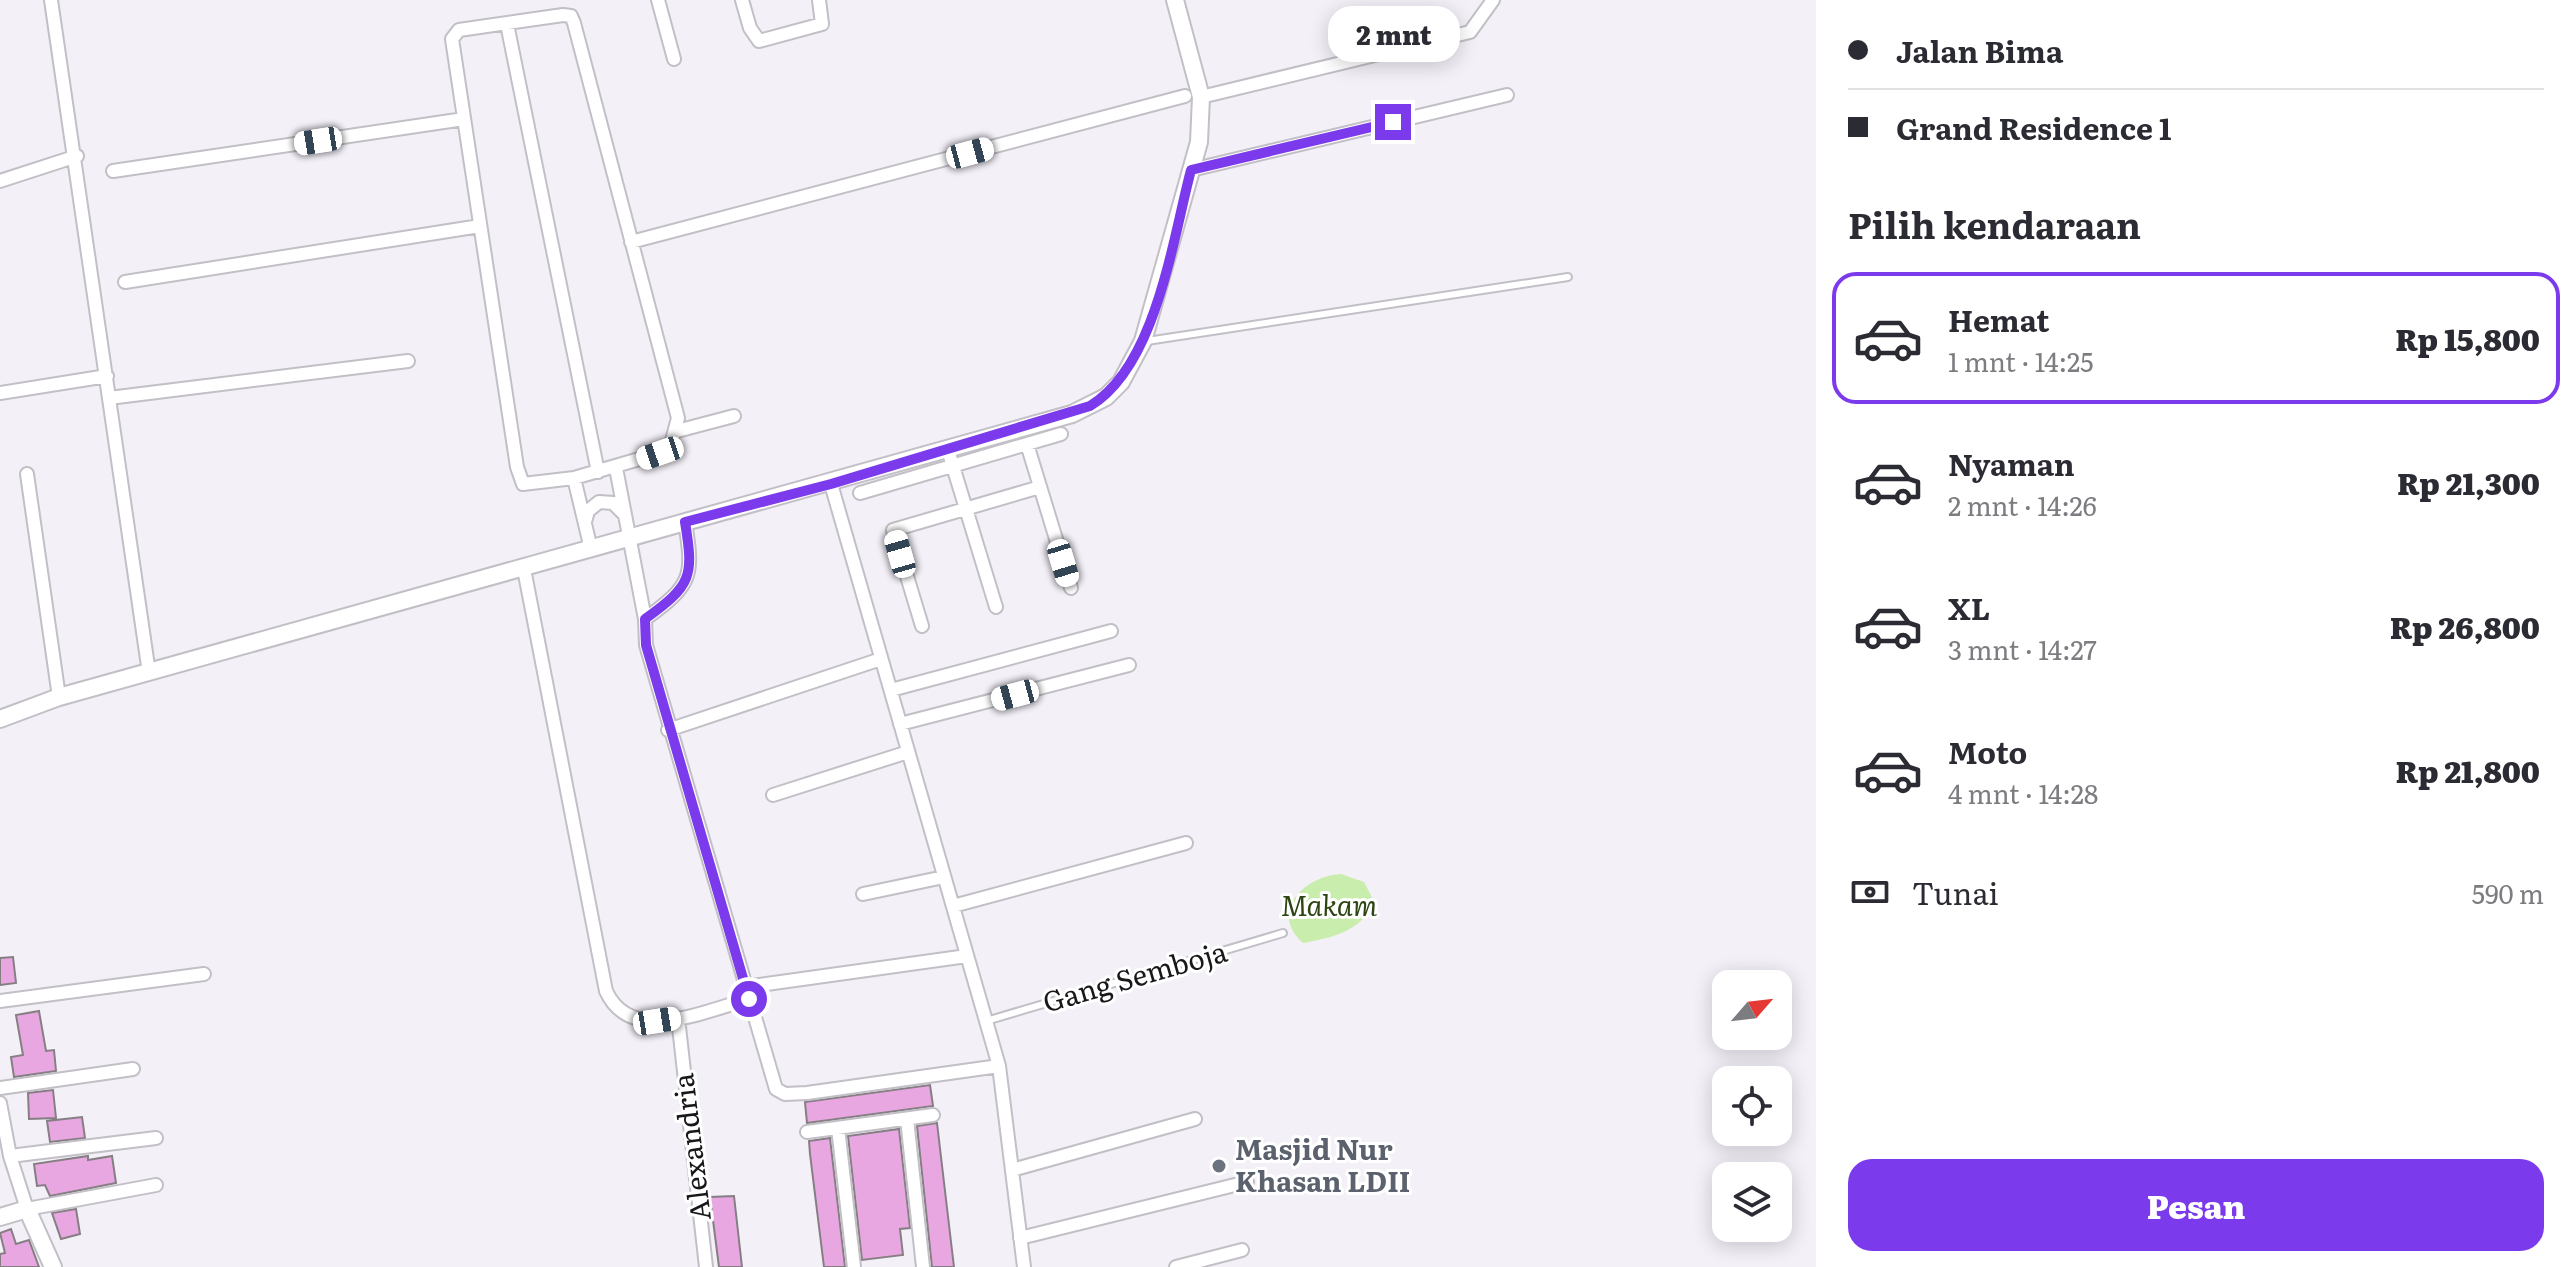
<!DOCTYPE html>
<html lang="id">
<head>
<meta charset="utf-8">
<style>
	:root { --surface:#fff; --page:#f2f2f3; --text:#2b2b33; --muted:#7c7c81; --line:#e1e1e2; --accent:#7c3aed }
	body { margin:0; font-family:Literata,serif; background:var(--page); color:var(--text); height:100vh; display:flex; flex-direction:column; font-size:30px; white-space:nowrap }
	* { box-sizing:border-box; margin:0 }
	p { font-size:26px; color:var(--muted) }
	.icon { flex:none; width:44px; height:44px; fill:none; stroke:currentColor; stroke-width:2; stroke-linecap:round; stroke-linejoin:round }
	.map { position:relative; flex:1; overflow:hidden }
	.sheet { display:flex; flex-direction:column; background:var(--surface); width:760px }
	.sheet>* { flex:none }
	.top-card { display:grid; align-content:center; height:176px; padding:0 32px; background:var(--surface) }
	.needle { width:52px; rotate:62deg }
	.tools { position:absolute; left:1712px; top:970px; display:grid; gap:16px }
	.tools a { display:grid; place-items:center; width:80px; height:80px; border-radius:16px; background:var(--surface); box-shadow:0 4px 20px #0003; font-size:40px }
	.end { position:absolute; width:36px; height:36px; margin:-18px; border:10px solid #7c3aed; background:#fff; box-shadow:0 0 0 4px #fff }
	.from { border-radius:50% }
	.bubble { position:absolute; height:56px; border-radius:24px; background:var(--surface); box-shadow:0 4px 20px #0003; font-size:26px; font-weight:800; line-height:56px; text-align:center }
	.car { position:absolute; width:24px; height:48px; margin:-24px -12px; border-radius:10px; box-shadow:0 0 6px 2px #0007; background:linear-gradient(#fff 24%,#345 0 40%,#fff 0 76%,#345 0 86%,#fff 0) }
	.top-card b { display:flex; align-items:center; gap:28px; height:76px; font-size:30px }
	.top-card b+b { border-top:2px solid var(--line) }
	.top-card i { width:20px; height:20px; background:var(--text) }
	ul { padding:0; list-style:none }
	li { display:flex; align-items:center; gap:24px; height:132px; margin:0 16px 12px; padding:0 16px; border:4px solid transparent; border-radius:24px }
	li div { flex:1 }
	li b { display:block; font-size:30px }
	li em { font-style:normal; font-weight:800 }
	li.selected { border-color:var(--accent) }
	li>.icon { width:72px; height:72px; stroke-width:1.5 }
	h2 { padding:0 32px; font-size:36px; line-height:96px }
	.pay { display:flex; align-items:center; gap:20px; height:88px; padding:0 32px; font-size:30px }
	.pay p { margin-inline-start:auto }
	.cta { display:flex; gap:16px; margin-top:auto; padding:16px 32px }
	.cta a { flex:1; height:92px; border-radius:24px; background:var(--accent); color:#fff; font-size:32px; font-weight:800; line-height:92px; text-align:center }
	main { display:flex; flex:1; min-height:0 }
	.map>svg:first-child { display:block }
	.green { fill:#c9edac }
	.building { fill:#e9a7e1; stroke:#857f84; stroke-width:2 }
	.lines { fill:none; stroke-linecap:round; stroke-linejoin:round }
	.service-casing { stroke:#c2bfc6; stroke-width:10 }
	.minor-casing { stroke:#c2bfc6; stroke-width:16 }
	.tertiary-casing { stroke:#c2bfc6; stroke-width:20 }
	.service { stroke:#fff; stroke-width:6 }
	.minor { stroke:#fff; stroke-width:12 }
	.tertiary { stroke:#fff; stroke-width:16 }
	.route { stroke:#7c3aed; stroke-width:10 }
	.worship-dot { fill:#6b7280; stroke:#fff; stroke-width:3 }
	.labels { text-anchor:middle; stroke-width:6; stroke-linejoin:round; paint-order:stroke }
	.park-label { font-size:28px; font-style:italic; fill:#2c4512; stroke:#fff }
	.street-label { font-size:28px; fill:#18171a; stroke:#fff }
	.worship-label { font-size:28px; font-weight:bold; fill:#5b616d; stroke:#fff; text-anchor:start }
</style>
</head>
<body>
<main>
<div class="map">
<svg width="1816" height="1267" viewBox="0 0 1816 1267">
	<rect width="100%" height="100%" fill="#f4f0f8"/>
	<path class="green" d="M1341 874 1364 882 1375 903C1358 932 1335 937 1303 943 1268 912 1304 876 1341 874Z"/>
	<path class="building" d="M13 957 16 983 0 985V958Z
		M39 1011 46 1051 54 1050 56 1071 14 1077 11 1057 23 1055 16 1015Z
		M930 1085 933 1106 807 1123 805 1102Z
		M53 1090 56 1118 29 1119 28 1093Z
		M82 1117 85 1138 50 1142 47 1121Z
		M937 1123 951 1242 954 1267H932L917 1126Z
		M899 1129 910 1228 900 1229 903 1255 862 1260 848 1136Z
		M830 1138 845 1267H824L810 1154 809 1141Z
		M88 1156V1160L112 1156 116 1183 50 1196 45 1185 37 1186 34 1164Z
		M734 1196 742 1267H719L710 1197Z
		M76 1209 80 1234 61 1239 52 1213Z
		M11 1229 16 1244 29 1240 39 1267H0V1254L5 1253 0 1233Z"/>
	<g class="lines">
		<g class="service-casing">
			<path id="service" d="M1147 341 1568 277
				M986 1021 1283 933"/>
		</g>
		<g class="minor-casing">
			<path id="minor" d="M51 0 149 673
				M658 0 674 59
				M742 0 750 28 759 41 822 24 819 0
				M563 15 571 16 574 23 678 418 671 444 660 453 574 478 523 484 517 467 452 39 459 30Z
				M507 24 598 472
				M1201 97 1470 32 1493 0
				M1191 170 1507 95
				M113 171 464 119
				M0 181 77 156
				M631 242 1185 96
				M125 282 480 226
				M0 393 107 376
				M109 398 408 361
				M677 431 734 416
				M1027 444 1071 588
				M948 450 996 607
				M616 468 645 619 646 645 776 1089 785 1094 807 1093 999 1066
				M27 474 59 697
				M574 478 591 549
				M831 484 999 1066 1024 1267
				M860 493 1061 434
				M585 522 588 511 599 502 613 503 625 515
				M524 569 606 991C631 1046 704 1011 749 999
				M645 619C692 585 694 577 685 522
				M922 626 893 530 1040 487
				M891 690 1111 631
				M900 724 1129 665
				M668 730 881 659
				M773 795 908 752
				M863 894 944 877
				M953 906 1186 843
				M745 987 967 956
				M0 1001 204 974
				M679 1027 706 1267
				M0 1088 133 1069
				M0 1103 10 1156 27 1209 156 1185
				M907 1119 923 1267
				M838 1128 854 1267
				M807 1132 933 1115
				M10 1156 156 1138
				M1012 1170 1195 1119
				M1020 1238 1247 1182
				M1176 1267 1242 1250"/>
		</g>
		<g class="tertiary-casing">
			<path id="tertiary" d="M0 719 59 697 1072 414 1106 397 1121 382 1143 341 1199 142 1201 97 1175 0
				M0 1217 27 1209 53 1267"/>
		</g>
		<use href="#service" class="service"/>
		<use href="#minor" class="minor"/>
		<use href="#tertiary" class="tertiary"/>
	</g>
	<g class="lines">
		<path class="route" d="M749 999 646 645 645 619C692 585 694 577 685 522L831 484 1090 406C1156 366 1172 242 1191 170L1393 122"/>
	</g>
	<circle class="worship-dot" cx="1219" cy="1166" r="8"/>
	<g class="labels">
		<g class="park-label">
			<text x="1329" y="916">Makam</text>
		</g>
		<g class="street-label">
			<text transform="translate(1135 977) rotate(-16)" y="10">Gang Semboja</text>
			<text transform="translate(692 1147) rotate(-97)" y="10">Alexandria</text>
		</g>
		<g class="worship-label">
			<text x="1235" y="1160">Masjid Nur<tspan x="1235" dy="32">Khasan LDII</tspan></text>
		</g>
	</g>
</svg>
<div class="tools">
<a><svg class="needle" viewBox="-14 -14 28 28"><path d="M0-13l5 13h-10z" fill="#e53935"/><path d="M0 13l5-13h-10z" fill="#7c7c81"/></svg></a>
<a><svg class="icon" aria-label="locate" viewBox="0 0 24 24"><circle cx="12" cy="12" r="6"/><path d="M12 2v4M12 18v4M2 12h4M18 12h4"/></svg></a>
<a><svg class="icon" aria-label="layers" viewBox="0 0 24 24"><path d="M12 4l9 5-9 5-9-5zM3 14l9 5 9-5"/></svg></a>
</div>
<i class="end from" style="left:749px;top:999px"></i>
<i class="end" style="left:1393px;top:122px"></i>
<div class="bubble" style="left:1328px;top:6px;width:132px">2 mnt</div>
<i class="car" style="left:318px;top:141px;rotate:261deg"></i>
<i class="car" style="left:970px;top:153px;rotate:75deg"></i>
<i class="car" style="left:660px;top:453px;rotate:251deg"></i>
<i class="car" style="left:900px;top:554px;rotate:344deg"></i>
<i class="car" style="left:1063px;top:563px;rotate:163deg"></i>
<i class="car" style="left:1015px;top:695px;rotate:255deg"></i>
<i class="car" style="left:657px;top:1021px;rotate:81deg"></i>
</div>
<section class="sheet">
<div class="top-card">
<b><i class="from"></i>Jalan Bima</b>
<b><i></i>Grand Residence 1</b>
</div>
<h2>Pilih kendaraan</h2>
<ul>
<li class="selected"><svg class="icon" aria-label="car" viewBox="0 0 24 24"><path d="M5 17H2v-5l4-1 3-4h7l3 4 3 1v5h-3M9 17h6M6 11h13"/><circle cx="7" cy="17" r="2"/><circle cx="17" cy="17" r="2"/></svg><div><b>Hemat</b><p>1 mnt · 14:25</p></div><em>Rp 15,800</em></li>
<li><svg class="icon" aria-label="car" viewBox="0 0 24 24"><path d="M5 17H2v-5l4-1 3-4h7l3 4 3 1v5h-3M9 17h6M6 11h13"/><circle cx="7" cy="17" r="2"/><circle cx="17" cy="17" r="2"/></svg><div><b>Nyaman</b><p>2 mnt · 14:26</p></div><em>Rp 21,300</em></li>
<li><svg class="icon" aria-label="car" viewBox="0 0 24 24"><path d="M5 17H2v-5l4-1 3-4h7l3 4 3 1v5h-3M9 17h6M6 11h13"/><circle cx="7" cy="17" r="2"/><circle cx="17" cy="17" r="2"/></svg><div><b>XL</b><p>3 mnt · 14:27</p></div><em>Rp 26,800</em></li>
<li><svg class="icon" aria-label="car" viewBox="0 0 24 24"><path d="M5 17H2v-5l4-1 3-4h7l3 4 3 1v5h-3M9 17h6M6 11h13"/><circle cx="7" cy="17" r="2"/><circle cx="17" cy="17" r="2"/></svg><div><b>Moto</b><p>4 mnt · 14:28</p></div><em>Rp 21,800</em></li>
</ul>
<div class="pay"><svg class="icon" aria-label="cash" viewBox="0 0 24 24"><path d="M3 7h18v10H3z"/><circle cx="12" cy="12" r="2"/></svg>Tunai<p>590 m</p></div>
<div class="cta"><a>Pesan</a></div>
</section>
</main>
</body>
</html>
